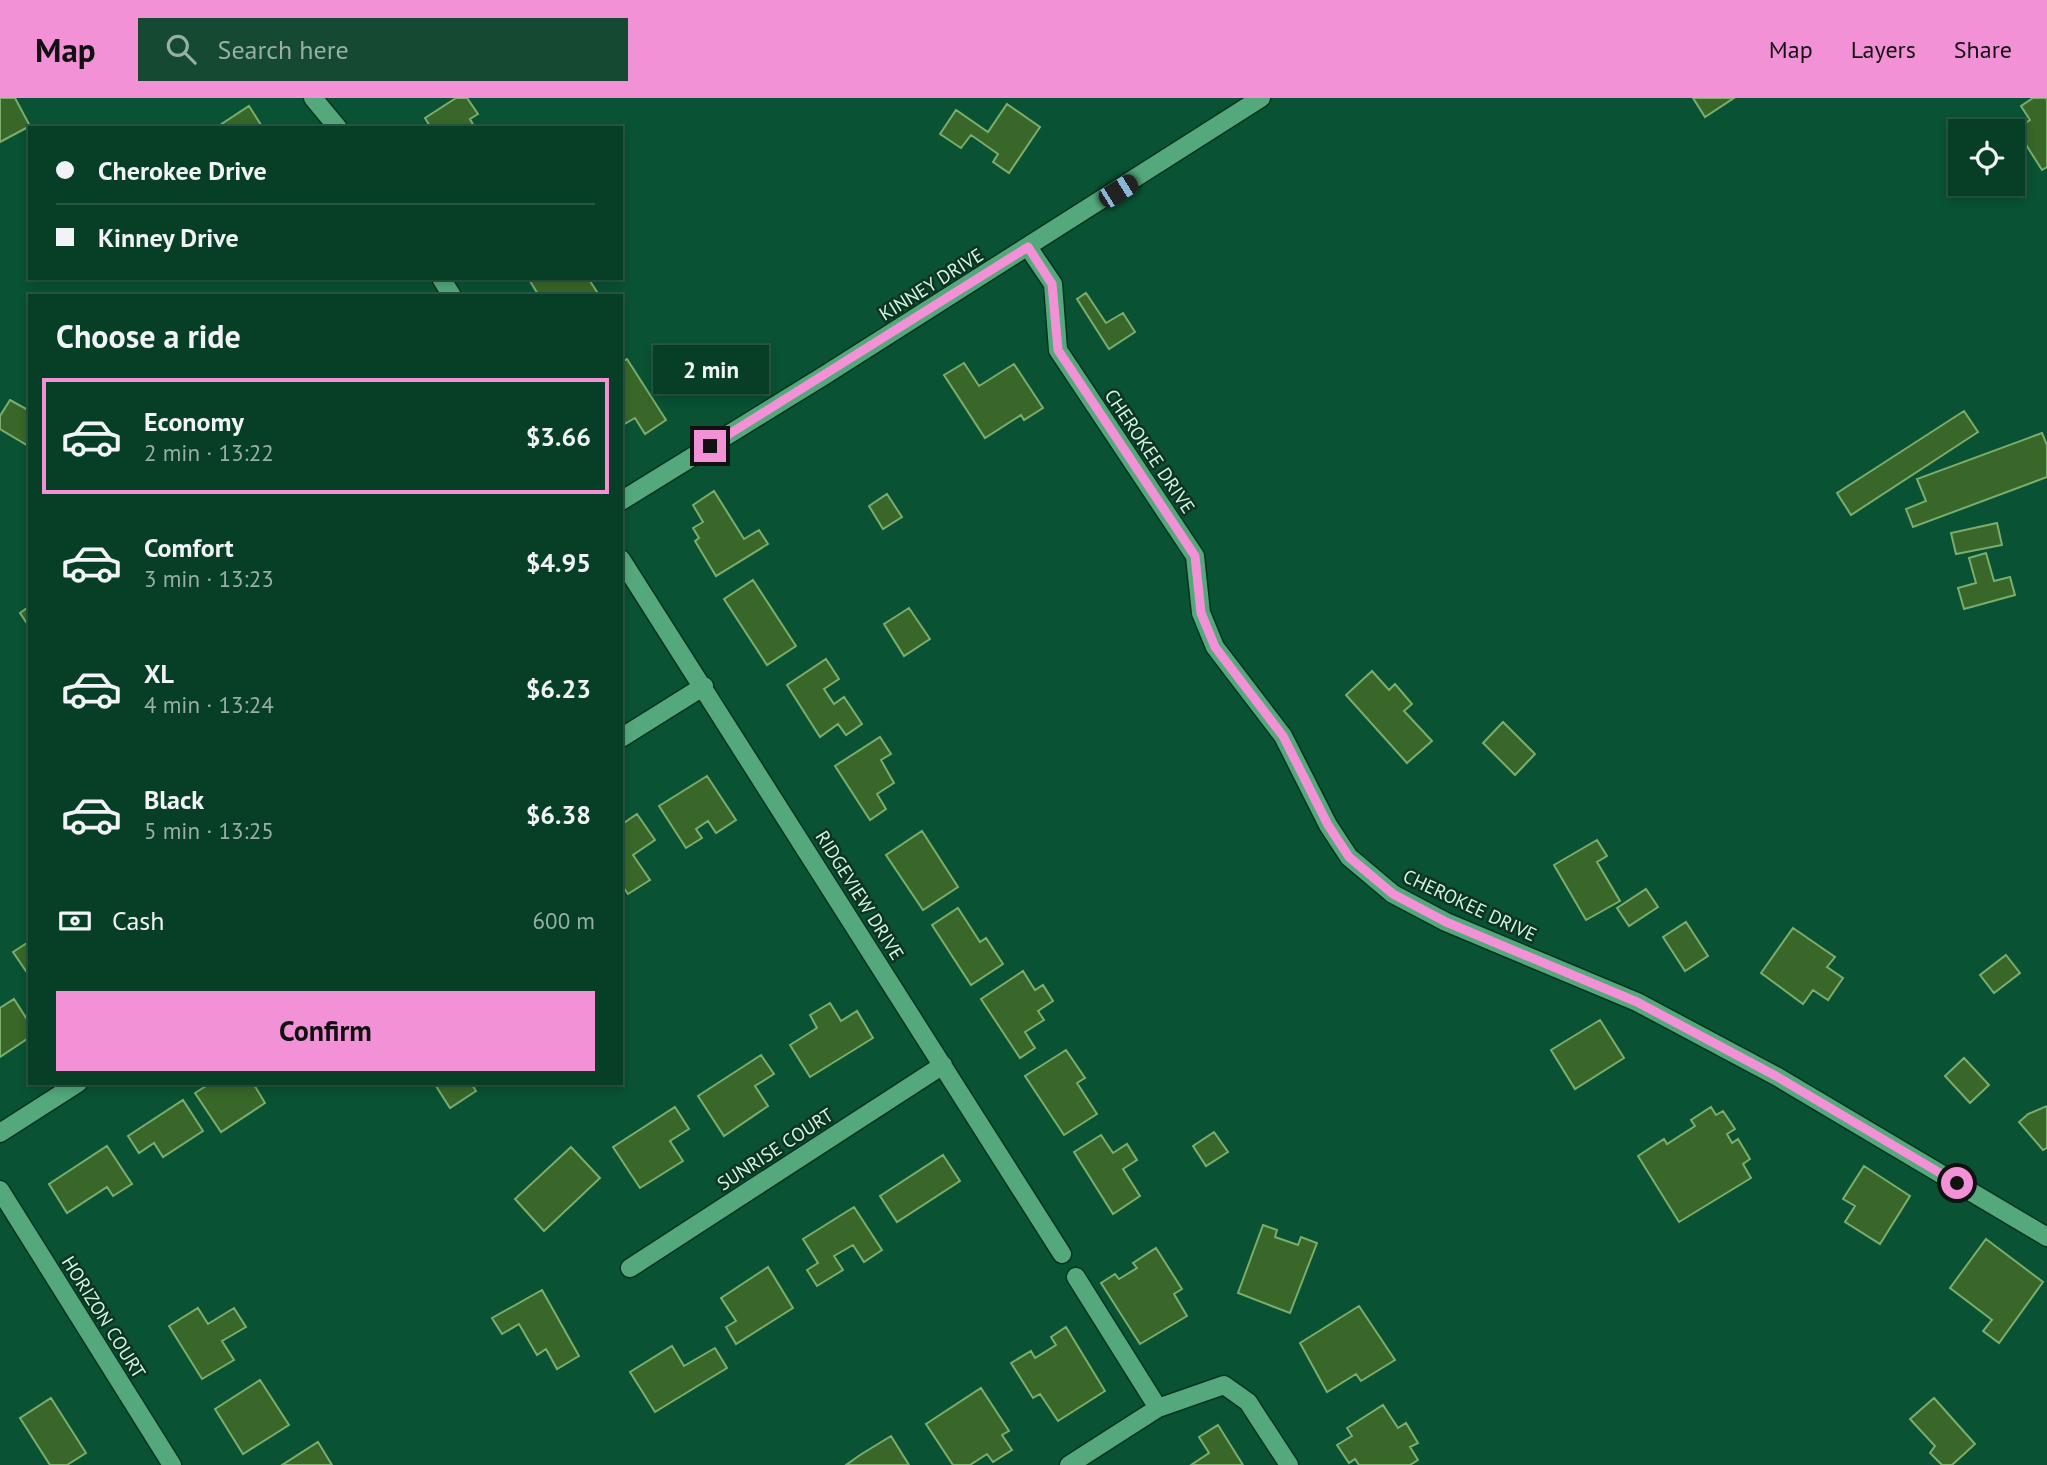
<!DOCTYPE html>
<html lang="en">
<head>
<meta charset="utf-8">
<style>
	:root { --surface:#073e26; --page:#154932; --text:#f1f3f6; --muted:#98aea7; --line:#285743; --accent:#f391d6 }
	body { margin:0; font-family:"PT Sans",sans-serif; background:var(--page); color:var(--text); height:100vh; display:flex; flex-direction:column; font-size:26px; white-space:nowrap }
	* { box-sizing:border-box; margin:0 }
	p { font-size:23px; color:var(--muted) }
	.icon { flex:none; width:38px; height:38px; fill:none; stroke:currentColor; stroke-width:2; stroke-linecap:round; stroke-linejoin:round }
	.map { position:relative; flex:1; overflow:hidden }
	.details { position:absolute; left:28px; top:196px; width:595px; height:791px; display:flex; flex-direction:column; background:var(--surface); border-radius:0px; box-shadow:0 4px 10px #0003,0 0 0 2px var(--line) }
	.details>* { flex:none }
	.top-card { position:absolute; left:28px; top:28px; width:595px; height:154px; border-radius:0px; box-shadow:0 4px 10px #0003,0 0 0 2px var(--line); display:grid; align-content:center; height:154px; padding:0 28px; background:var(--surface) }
	.tools { position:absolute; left:1948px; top:21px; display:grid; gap:14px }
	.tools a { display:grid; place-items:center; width:77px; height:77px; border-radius:0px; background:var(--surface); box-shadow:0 4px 10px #0003,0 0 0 2px var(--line); font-size:35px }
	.end { position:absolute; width:32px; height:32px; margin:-16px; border:9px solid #f391d6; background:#111; box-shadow:0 0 0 4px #111 }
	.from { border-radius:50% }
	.bubble { position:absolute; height:49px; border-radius:0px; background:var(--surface); box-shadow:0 4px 10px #0003,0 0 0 2px var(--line); font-size:23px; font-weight:700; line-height:49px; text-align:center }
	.car { position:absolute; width:21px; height:42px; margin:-21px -10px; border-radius:9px; box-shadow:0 0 5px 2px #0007; background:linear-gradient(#222 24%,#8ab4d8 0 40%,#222 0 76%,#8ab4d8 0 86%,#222 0) }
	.top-card b { display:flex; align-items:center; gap:24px; height:66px; font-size:26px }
	.top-card b+b { border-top:2px solid var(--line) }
	.top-card i { width:18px; height:18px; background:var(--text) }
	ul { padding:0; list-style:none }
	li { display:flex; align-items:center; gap:21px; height:116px; margin:0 14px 10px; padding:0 14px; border:4px solid transparent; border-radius:0px }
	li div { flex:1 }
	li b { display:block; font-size:26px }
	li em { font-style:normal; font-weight:700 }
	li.current { border-color:var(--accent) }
	li>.icon { width:63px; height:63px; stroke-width:1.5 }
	h2 { padding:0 28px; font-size:32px; line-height:84px }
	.pay { display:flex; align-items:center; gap:18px; height:77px; padding:0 28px; font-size:26px }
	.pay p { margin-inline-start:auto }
	.action { display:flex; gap:14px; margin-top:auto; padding:14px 28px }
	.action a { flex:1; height:80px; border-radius:0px; background:var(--accent); color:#111; font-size:28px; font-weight:700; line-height:80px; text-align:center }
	header { display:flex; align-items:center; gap:42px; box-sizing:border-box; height:98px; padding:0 35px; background:var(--accent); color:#111 }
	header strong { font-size:33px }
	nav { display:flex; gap:38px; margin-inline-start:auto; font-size:24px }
	.search { width:490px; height:63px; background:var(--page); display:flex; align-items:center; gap:18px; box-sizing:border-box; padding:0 24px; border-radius:0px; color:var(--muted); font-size:26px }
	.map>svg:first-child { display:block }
	.building { fill:#386729; stroke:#7bad6c; stroke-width:2 }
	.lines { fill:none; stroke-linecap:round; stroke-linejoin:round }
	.minor-casing { stroke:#03341f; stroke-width:21 }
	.minor { stroke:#54a87c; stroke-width:18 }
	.route { stroke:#f391d6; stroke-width:9 }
	.labels { text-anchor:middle; stroke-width:5; stroke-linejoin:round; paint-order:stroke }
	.street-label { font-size:19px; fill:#d0f8e0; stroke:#0e3321 }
</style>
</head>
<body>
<header>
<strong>Map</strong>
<div class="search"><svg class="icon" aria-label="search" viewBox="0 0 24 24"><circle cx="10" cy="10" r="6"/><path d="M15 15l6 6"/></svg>Search here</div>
<nav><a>Map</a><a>Layers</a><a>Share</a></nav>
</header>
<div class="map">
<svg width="2047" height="1367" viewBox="0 0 2047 1367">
	<rect width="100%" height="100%" fill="#095233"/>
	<path class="building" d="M0 0H15L30 28 0 44Z
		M456 0H467L478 16 470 21 475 30H431L425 20Z
		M1693 0H1734L1705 19Z
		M2033 0H2046L2047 2V69L2042 72 2016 31 2030 22 2021 8Z
		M1007 6 1040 29 1009 75 993 64 998 56 971 37 961 50 940 36 956 12 988 34Z
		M249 8 263 30H222L220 27Z
		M535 180H588L599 197 539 198 530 183Z
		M1086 195 1106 225 1123 215 1135 234 1109 251 1077 201Z
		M627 261 666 322 645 336 635 320 621 328V264Z
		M964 265 979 288 1014 266 1043 310 1024 322 1021 317 985 340 944 277Z
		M10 302 30 313V349L0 331V318Z
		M1964 313 1978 334 1851 417 1837 395Z
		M2042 335 2047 347V379L1913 429 1906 411 1926 403 1917 381Z
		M714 393 744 441 759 432 768 446 716 478 695 443 699 440 693 430 703 424 693 407Z
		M887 396 902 419 883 431 869 408Z
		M1997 425 2002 447 1956 456 1951 435Z
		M1986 455 1994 483 2010 479 2015 497 1964 511 1958 490 1976 485 1969 460Z
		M753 482 796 548 767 567 724 501Z
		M30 508V530L20 515Z
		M909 510 930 541 904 558 884 526Z
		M826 561 839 581 824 591 834 606 844 599 862 626 846 637 838 626 820 639 787 587Z
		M1372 573 1389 592 1395 586 1412 606 1404 613 1432 643 1407 665 1346 597Z
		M1503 624 1535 656 1515 677 1483 645Z
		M880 639 891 656 881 662 894 685 877 696 886 711 870 722 835 668Z
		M707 678 736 722 716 735 708 723 696 731 702 740 686 750 659 708Z
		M637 716 655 742 633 757 650 782 628 796 621 786V727Z
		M922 733 958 789 923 812 886 757Z
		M1597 742 1607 758 1597 764 1620 803 1586 822 1554 767Z
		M1646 791 1658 809 1629 828 1617 810Z
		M958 810 980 844 986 840 1003 866 971 887 932 827Z
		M1686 824 1708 858 1685 873 1663 839Z
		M1793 830 1835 859 1827 869 1843 880 1828 902 1813 892 1803 906 1761 875Z
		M30 843V879L13 854Z
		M2006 857 2020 875 1994 895 1980 877Z
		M1023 873 1035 892 1043 887 1053 903 1038 913 1044 922 1025 934 1035 950 1020 960 981 901Z
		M14 901 30 926V939L0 959V910Z
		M830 905 841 923 857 913 873 940 810 979 790 947 817 930 810 917Z
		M1600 922 1624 960 1575 991 1551 952Z
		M1066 952 1085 980 1077 985 1097 1016 1064 1037 1025 978Z
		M761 957 774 976 755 988 768 1008 724 1038 698 998Z
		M1964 960 1989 987 1970 1005 1945 978Z
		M211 985H253L265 1005 221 1034 195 995Z
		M441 985H471L476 993 450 1010 436 988Z
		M183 1002 203 1033 163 1059 154 1045 139 1055 128 1038Z
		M2047 1008V1050L2043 1052 2019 1024 2028 1016Z
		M675 1009 689 1031 670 1043 683 1063 640 1090 613 1049Z
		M1711 1009 1716 1017 1723 1013 1735 1031 1727 1036 1732 1045 1738 1041 1750 1061 1743 1066 1751 1080 1679 1124 1638 1058 1664 1041 1667 1046 1695 1028 1691 1022Z
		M1214 1034 1228 1054 1206 1068 1193 1048Z
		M1101 1037 1113 1055 1127 1046 1137 1062 1123 1071 1140 1098 1113 1116 1074 1054Z
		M107 1048 132 1086 113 1098 107 1089 67 1115 49 1086Z
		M571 1049 600 1080 544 1133 515 1101Z
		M943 1057 960 1083 897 1124 880 1098Z
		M1864 1068 1910 1098 1880 1146 1845 1124 1855 1108 1843 1101Z
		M854 1109 882 1152 864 1164 853 1147 834 1158 843 1172 817 1188 807 1172 818 1165 803 1141Z
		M1263 1127 1277 1132 1275 1139 1298 1147 1301 1139 1317 1145 1290 1215 1238 1195Z
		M1986 1141 2043 1184 1999 1245 1983 1233 1992 1222 1950 1190Z
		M1156 1150 1182 1191 1174 1196 1187 1218 1140 1246 1101 1185 1115 1176 1119 1181 1137 1170 1133 1165Z
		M768 1169 793 1210 736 1246 726 1229 736 1223 721 1200Z
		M542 1192 579 1258 557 1271 546 1251 537 1257 519 1226 502 1236 492 1220Z
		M1359 1208 1395 1262 1361 1283 1356 1276 1327 1294 1300 1245Z
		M198 1210 208 1226 234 1210 246 1229 222 1243 234 1262 202 1281 169 1228Z
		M1066 1229 1105 1293 1058 1323 1040 1296 1033 1300 1011 1265 1031 1253 1035 1260 1056 1247 1051 1239Z
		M672 1248 684 1268 715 1250 727 1270 655 1314 630 1274Z
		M260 1282 289 1327 243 1356 215 1311Z
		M981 1290 1009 1333 1002 1337 1012 1352 993 1364 987 1356 970 1367H953L926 1326Z
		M51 1300 86 1355 67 1367H50L20 1320Z
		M1934 1300 1975 1346 1952 1367H1942L1930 1355 1935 1348 1910 1321Z
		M1383 1307 1398 1330 1406 1325 1418 1345 1410 1349 1418 1362 1410 1367H1359L1355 1361 1349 1365 1337 1347 1352 1338 1347 1330Z
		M1218 1327 1243 1367H1191L1209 1355 1199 1339Z
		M891 1338 909 1367H846L860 1357Z
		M318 1344 332 1367H282Z"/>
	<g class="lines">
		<g class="minor-casing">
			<path id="minor" d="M313 0 338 30
				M1028 149 1053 186 1058 252 1195 458 1201 515 1215 549 1283 638 1328 727 1349 759 1393 796 1446 824 1637 904 1776 978 2047 1139
				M441 180 452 198
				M621 403 825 277 1261 0
				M621 461 1062 1156
				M621 640 704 588
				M0 1035 78 985
				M0 1092 172 1367
				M630 1170 943 967
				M1076 1179 1158 1310
				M1069 1367 1158 1310 1224 1287 1248 1304 1289 1367"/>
		</g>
		<use href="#minor" class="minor"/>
	</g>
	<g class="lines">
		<path class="route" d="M710 348 1028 149 1052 186 1058 252 1195 458 1201 515 1215 549 1283 638 1328 727 1349 759 1393 796 1446 824 1637 904 1776 978 1957 1085"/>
	</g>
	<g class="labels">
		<g class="street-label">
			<text transform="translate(931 186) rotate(-32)" y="7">KINNEY DRIVE</text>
			<text transform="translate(1150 353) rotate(56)" y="7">CHEROKEE DRIVE</text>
			<text transform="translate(860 797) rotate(58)" y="7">RIDGEVIEW DRIVE</text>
			<text transform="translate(1470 807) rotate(25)" y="7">CHEROKEE DRIVE</text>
			<text transform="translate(775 1051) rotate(-33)" y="7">SUNRISE COURT</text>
			<text transform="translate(104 1219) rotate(58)" y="7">HORIZON COURT</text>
		</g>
	</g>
</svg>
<div class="tools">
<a><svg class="icon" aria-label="locate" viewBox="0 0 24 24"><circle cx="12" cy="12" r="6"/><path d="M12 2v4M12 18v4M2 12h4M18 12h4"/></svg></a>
</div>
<i class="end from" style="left:1957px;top:1085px"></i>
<i class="end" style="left:710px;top:348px"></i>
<div class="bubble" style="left:653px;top:247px;width:116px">2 min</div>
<i class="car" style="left:1118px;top:93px;rotate:58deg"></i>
<div class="top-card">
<b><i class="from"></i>Cherokee Drive</b>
<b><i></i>Kinney Drive</b>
</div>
<section class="details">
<h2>Choose a ride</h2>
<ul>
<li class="current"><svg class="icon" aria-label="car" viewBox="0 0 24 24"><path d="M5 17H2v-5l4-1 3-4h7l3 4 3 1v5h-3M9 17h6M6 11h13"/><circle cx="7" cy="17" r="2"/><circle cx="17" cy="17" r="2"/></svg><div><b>Economy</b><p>2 min · 13:22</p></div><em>$3.66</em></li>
<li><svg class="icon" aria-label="car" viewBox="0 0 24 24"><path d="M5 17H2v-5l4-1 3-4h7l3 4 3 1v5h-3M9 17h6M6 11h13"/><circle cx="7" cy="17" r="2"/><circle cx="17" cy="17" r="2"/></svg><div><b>Comfort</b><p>3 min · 13:23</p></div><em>$4.95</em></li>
<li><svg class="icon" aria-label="car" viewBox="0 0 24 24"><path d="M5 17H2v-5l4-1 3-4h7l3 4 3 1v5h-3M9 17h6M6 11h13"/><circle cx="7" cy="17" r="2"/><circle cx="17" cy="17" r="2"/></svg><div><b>XL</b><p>4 min · 13:24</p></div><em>$6.23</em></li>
<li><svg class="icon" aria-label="car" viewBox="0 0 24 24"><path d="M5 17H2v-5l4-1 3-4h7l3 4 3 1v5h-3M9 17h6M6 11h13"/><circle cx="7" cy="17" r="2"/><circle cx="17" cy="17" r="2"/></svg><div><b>Black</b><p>5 min · 13:25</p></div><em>$6.38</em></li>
</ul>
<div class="pay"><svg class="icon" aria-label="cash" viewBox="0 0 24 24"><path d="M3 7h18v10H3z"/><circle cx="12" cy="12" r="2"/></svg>Cash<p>600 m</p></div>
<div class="action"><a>Confirm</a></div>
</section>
</div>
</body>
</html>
